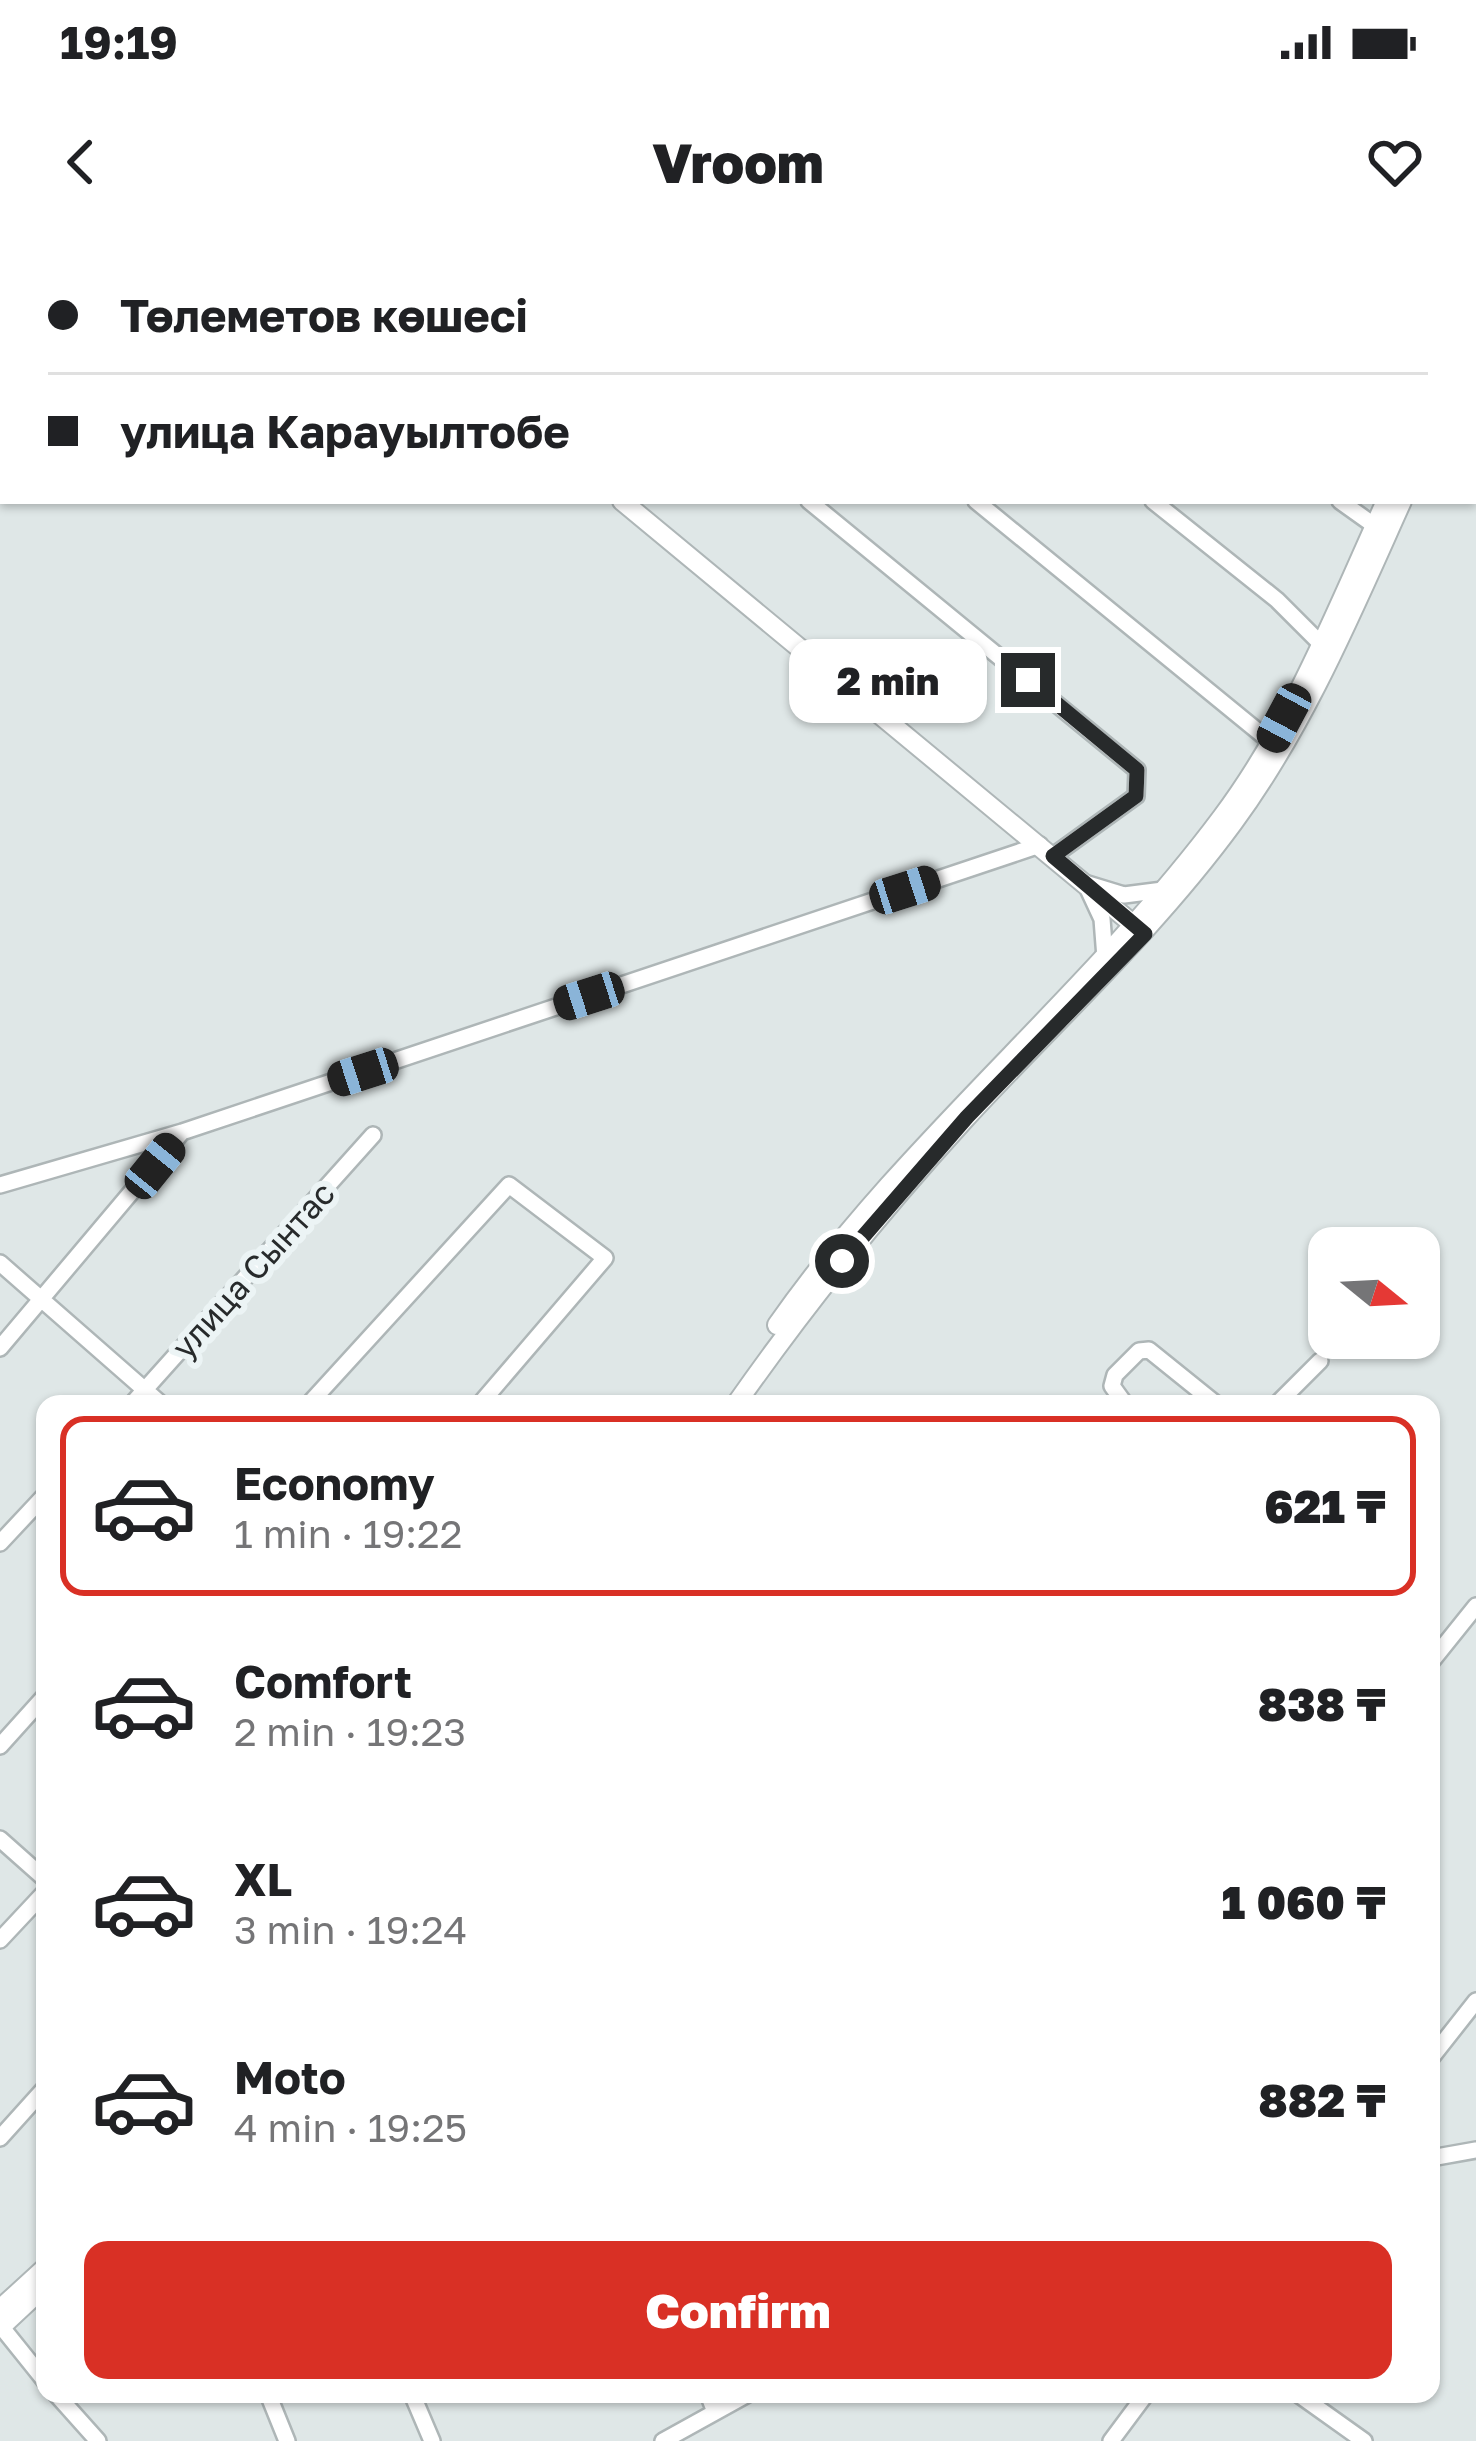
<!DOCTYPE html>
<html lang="en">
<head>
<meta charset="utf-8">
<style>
	:root { --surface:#fff; --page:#f2f2f2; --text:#202124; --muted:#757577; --line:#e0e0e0; --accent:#d93025 }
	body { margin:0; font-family:"Golos Text",sans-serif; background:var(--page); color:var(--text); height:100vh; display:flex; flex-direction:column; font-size:45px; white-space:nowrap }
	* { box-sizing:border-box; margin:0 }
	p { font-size:39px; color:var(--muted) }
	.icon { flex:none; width:66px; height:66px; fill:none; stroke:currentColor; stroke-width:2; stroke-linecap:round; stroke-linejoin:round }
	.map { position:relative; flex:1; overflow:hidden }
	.details { position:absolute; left:36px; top:1155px; width:1404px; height:1008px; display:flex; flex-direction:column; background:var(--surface); border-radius:24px; box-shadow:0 3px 9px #0004 }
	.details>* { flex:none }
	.guide { position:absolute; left:0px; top:0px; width:1476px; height:264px; box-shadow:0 3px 9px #0004; display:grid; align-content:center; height:264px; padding:0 48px; background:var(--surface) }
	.needle { width:78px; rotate:108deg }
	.buttons { position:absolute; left:1308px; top:987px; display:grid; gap:24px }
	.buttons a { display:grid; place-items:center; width:132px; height:132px; border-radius:24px; background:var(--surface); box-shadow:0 3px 9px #0004; font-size:60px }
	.end { position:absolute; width:54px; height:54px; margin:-27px; border:15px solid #272a2b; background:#fff; box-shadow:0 0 0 6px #fff }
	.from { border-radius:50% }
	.bubble { position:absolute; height:84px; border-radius:24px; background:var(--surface); box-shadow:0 3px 9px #0004; font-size:39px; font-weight:800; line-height:84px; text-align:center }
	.car { position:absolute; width:36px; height:72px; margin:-36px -18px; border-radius:15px; box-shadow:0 0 9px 3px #0007; background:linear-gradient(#222 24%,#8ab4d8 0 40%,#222 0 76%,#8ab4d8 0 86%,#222 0) }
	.guide b { display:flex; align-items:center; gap:42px; height:114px; font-size:45px }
	.guide b+b { border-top:3px solid var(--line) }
	.guide i { width:30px; height:30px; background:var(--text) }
	ul { padding:21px 0 0; list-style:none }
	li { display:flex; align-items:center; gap:36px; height:180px; margin:0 24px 18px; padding:0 24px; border:6px solid transparent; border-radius:24px }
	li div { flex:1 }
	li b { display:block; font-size:45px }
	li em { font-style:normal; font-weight:800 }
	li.selected { border-color:var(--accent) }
	li>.icon { width:108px; height:108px; stroke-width:1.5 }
	.action { display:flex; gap:24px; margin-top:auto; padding:24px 48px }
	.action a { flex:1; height:138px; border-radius:24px; background:var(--accent); color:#fff; font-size:48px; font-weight:800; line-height:138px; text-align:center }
	.status { display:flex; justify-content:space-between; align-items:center; height:84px; padding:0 60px; background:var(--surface); direction:ltr }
	.status svg { height:33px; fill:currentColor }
	header { display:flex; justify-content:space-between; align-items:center; height:156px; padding:0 48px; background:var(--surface); font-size:54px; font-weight:800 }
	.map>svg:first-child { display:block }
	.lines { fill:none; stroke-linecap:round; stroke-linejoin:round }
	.minor-casing { stroke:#aeb6b7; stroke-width:20 }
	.major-casing { stroke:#aeb6b7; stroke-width:22 }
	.minor { stroke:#fff; stroke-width:15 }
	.major { stroke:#fff; stroke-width:18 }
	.route { stroke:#272a2b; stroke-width:15 }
	.labels { text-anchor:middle; stroke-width:12; stroke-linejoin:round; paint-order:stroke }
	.street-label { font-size:33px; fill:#272a2b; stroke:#ecf4f5 }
</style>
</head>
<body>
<div class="status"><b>19:19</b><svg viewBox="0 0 49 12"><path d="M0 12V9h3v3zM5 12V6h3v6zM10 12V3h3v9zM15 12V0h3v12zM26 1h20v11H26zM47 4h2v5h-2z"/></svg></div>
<header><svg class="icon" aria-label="back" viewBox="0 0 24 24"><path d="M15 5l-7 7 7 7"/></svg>Vroom<svg class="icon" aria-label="heart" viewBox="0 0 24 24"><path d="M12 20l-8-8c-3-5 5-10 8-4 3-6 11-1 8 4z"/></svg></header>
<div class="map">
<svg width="1476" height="2201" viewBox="0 0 1476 2201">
	<rect width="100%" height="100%" fill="#dfe7e7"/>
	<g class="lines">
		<g class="minor-casing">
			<path id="minor" d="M665 0 668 3
				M834 0 838 3
				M1010 0 1013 3
				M1190 0 1194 3
				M1367 0 1371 3
				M512 3 514 0
				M809 261 1137 530 1136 556 1053 616
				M976 261 1271 502
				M1153 261 1277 360 1321 404
				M1340 261 1375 286
				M1088 644 1124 655 1163 650
				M1089 651 1102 679 1105 718
				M0 945 182 892 1040 605
				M0 1023 161 1164
				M0 1108 182 892
				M132 1164 373 895
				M309 1164 509 945 605 1018 480 1164
				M1125 1164 1112 1146 1115 1135 1139 1111 1149 1110 1216 1164
				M1277 1164 1320 1121
				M0 1303 45 1255
				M1431 1422 1476 1366
				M0 1506 45 1456
				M0 1599 45 1639
				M0 1700 45 1652
				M1431 1818 1476 1761
				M0 1898 45 1848
				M1431 1918 1476 1910
				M0 2085 45 2141
				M56 2154 98 2201
				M268 2154 287 2201
				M412 2154 432 2201
				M708 2154 715 2172
				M1298 2154 1364 2201
				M663 2201 748 2154
				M1111 2201 1146 2154"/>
		</g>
		<g class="major-casing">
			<path id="major" d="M275 0 279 3
				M1473 68 1476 62
				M1473 103 1476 97
				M622 261 1140 690
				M777 1085C907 899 1087 758 1222 577 1293 482 1337 369 1386 261
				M736 1164C806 1064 882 970 964 880 1055 781 1153 692 1233 583 1305 485 1352 372 1402 261
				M0 2069 45 2028
				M0 2088 45 2046"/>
		</g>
		<use href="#minor" class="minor"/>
		<use href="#major" class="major"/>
	</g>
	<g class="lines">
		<path class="route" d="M842 1021 967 877 1145 694 1053 616 1136 556 1137 530 1028 440"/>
	</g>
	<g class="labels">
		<g class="street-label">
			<text transform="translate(253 1030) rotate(-48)" y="12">улица Сынтас</text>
		</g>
	</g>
</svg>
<div class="buttons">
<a><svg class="needle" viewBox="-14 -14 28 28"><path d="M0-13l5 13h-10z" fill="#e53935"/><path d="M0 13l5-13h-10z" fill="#757577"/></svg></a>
</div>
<i class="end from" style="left:842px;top:1021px"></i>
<i class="end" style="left:1028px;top:440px"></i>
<div class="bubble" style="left:789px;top:399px;width:198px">2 min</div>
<i class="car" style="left:1284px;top:478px;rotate:208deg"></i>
<i class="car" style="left:905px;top:650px;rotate:72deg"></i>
<i class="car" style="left:589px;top:756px;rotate:252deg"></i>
<i class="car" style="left:363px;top:832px;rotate:252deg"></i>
<i class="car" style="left:155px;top:926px;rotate:39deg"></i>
<div class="guide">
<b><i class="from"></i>Төлеметов көшесі</b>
<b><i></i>улица Карауылтобе</b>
</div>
<section class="details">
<ul>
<li class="selected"><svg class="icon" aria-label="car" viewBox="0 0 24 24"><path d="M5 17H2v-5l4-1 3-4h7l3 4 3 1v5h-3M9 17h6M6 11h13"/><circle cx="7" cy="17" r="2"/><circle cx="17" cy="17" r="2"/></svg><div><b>Economy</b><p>1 min · 19:22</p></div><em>621 ₸</em></li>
<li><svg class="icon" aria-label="car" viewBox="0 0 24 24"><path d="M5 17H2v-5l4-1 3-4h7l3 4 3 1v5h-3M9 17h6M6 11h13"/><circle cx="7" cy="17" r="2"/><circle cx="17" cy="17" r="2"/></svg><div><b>Comfort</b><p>2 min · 19:23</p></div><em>838 ₸</em></li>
<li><svg class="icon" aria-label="car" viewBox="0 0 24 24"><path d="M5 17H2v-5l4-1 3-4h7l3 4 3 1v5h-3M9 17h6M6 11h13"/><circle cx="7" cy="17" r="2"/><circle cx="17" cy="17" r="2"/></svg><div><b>XL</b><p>3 min · 19:24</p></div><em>1 060 ₸</em></li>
<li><svg class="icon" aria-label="car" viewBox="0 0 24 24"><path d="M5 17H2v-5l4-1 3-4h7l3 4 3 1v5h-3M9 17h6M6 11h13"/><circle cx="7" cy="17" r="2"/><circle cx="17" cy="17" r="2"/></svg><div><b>Moto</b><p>4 min · 19:25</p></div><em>882 ₸</em></li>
</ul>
<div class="action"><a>Confirm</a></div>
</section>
</div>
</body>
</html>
